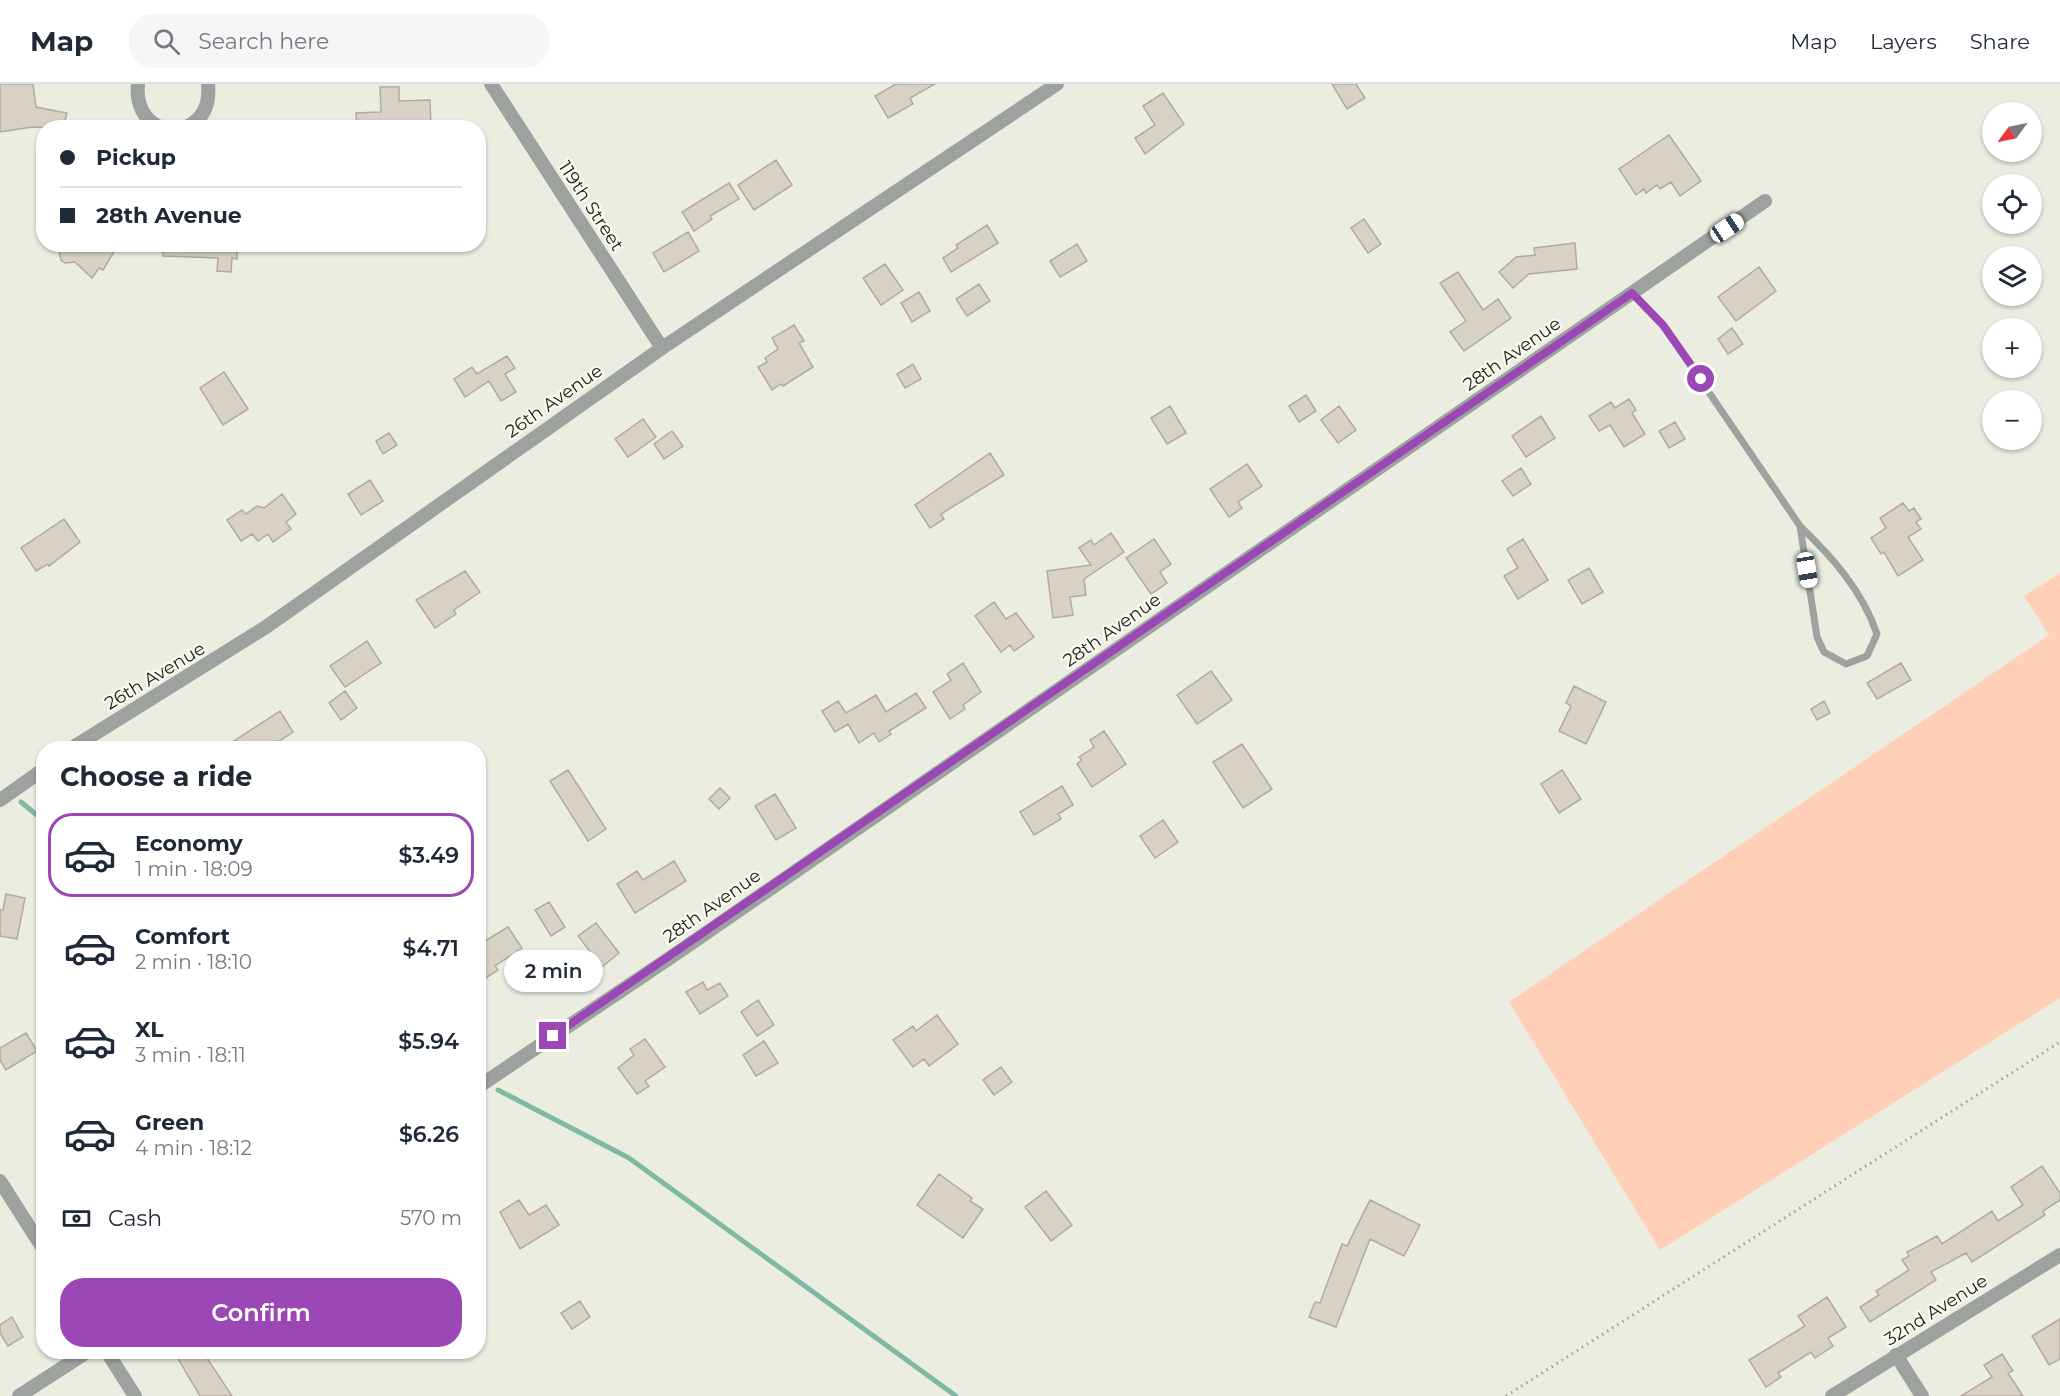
<!DOCTYPE html>
<html lang="en">
<head>
<meta charset="utf-8">
<style>
	:root { --surface:#fff; --page:#f6f6f7; --text:#1f2937; --muted:#747a83; --line:#e0e1e3; --accent:#9b47b6 }
	body { margin:0; font-family:Montserrat,sans-serif; background:var(--page); color:var(--text); height:100vh; display:flex; flex-direction:column; font-size:22px; white-space:nowrap }
	* { box-sizing:border-box; margin:0 }
	p { font-size:20px; color:var(--muted) }
	.icon { flex:none; width:33px; height:33px; fill:none; stroke:currentColor; stroke-width:2; stroke-linecap:round; stroke-linejoin:round }
	.map { position:relative; flex:1; overflow:hidden }
	.details { position:absolute; left:36px; top:657px; width:450px; height:618px; display:flex; flex-direction:column; background:var(--surface); border-radius:24px; box-shadow:0 2px 4px #0004 }
	.details>* { flex:none }
	.hud { position:absolute; left:36px; top:36px; width:450px; height:132px; border-radius:24px; box-shadow:0 2px 4px #0004; display:grid; align-content:center; height:132px; padding:0 24px; background:var(--surface) }
	.needle { width:39px; rotate:237deg }
	.tools { position:absolute; left:1982px; top:18px; display:grid; gap:12px }
	.tools a { display:grid; place-items:center; width:60px; height:60px; border-radius:50%; background:var(--surface); box-shadow:0 2px 4px #0004; font-size:30px }
	.end { position:absolute; width:27px; height:27px; margin:-14px; border:8px solid #9b47b6; background:#fff; box-shadow:0 0 0 3px #fff }
	.from { border-radius:50% }
	.bubble { position:absolute; height:42px; border-radius:21px; background:var(--surface); box-shadow:0 2px 4px #0004; font-size:20px; font-weight:600; line-height:42px; text-align:center }
	.car { position:absolute; width:18px; height:36px; margin:-18px -9px; border-radius:8px; box-shadow:0 0 4px 2px #0007; background:linear-gradient(#fff 24%,#345 0 40%,#fff 0 76%,#345 0 86%,#fff 0) }
	.hud b { display:flex; align-items:center; gap:21px; height:57px; font-size:22px }
	.hud b+b { border-top:2px solid var(--line) }
	.hud i { width:15px; height:15px; background:var(--text) }
	ul { padding:0; list-style:none }
	li { display:flex; align-items:center; gap:18px; height:84px; margin:0 12px 9px; padding:0 12px; border:3px solid transparent; border-radius:24px }
	li div { flex:1 }
	li b { display:block; font-size:22px }
	li em { font-style:normal; font-weight:600 }
	li.selected { border-color:var(--accent) }
	li>.icon { width:54px; height:54px; stroke-width:1.5 }
	h2 { padding:0 24px; font-size:27px; line-height:72px }
	.pay { display:flex; align-items:center; gap:15px; height:66px; padding:0 24px; font-size:22px }
	.pay p { margin-inline-start:auto }
	.action { display:flex; gap:12px; margin-top:auto; padding:12px 24px }
	.action a { flex:1; height:69px; border-radius:24px; background:var(--accent); color:#fff; font-size:24px; font-weight:600; line-height:69px; text-align:center }
	header { display:flex; align-items:center; gap:36px; box-sizing:border-box; height:84px; padding:0 30px; background:var(--surface); border-bottom:2px solid var(--line) }
	header strong { font-size:28px }
	nav { display:flex; gap:33px; margin-inline-start:auto; font-size:21px }
	.search { width:420px; height:54px; background:var(--page); display:flex; align-items:center; gap:15px; box-sizing:border-box; padding:0 21px; border-radius:24px; color:var(--muted); font-size:22px }
	.map>svg:first-child { display:block }
	.green { fill:#ffcfb7 }
	.lines { fill:none; stroke-linecap:round; stroke-linejoin:round }
	.stream { stroke:#7fb8a4; stroke-width:5 }
	.building { fill:#d8d1c6; stroke:#b1aaa0; stroke-width:1.5 }
	.path { stroke:#a1a298; stroke-width:3; stroke-dasharray:1.5 4.5; stroke-linecap:butt }
	.service { stroke:#9ea29e; stroke-width:7 }
	.minor { stroke:#9ea29e; stroke-width:14 }
	.route { stroke:#9b47b6; stroke-width:8 }
	.labels { text-anchor:middle; stroke-width:4.5; stroke-linejoin:round; paint-order:stroke }
	.street-label { font-size:18px; fill:#20211c; stroke:#fafbee }
</style>
</head>
<body>
<header>
<strong>Map</strong>
<div class="search"><svg class="icon" aria-label="search" viewBox="0 0 24 24"><circle cx="10" cy="10" r="6"/><path d="M15 15l6 6"/></svg>Search here</div>
<nav><a>Map</a><a>Layers</a><a>Share</a></nav>
</header>
<div class="map">
<svg width="2060" height="1312" viewBox="0 0 2060 1312">
	<rect width="100%" height="100%" fill="#ecede1"/>
	<path class="green" d="M2060 489V914L1660 1166 1509 918 2049 551 2024 512Z"/>
	<g class="lines">
		<path class="stream" d="M21 718 44 737
			M498 1006 629 1074 956 1312"/>
	</g>
	<path class="building" d="M0 0H33L36 23 67 29 63 44 32 43 0 48Z
		M896 0H935L910 14 913 20 888 34 875 12Z
		M1332 0H1356L1365 14 1347 25Z
		M380 3H399V17L430 16 431 42 357 44 356 29 381 28Z
		M1163 9 1184 40 1145 70 1135 54 1155 41 1143 22Z
		M1669 51 1701 97 1680 112 1671 98 1660 105 1657 101 1646 109 1644 105 1636 111 1619 85Z
		M776 76 792 101 754 126 738 101Z
		M729 99 739 115 710 132 712 135 694 147 682 128Z
		M1364 135 1381 160 1368 169 1351 144Z
		M987 141 998 159 951 188 943 174 958 164 956 161Z
		M688 148 699 167 664 188 653 169Z
		M1575 159 1577 185 1529 190 1513 204 1499 188 1516 173 1535 171 1534 164Z
		M57 160H107L115 166 103 186 99 184 92 194 75 178 65 179 61 176Z
		M163 160H237V175L232 174 231 188 217 187 218 174 163 172Z
		M1077 160 1087 177 1060 193 1050 177Z
		M885 180 903 206 881 221 863 194Z
		M1759 183 1776 207 1736 237 1718 213Z
		M1458 188 1483 226 1498 215 1511 234 1464 267 1450 248 1466 237 1440 199Z
		M979 200 990 217 967 232 956 215Z
		M919 208 930 227 912 238 901 219Z
		M794 241 804 257 799 259 813 283 783 302 781 300 772 306 758 283 767 278 765 274 778 265 772 254Z
		M1732 244 1743 260 1728 270 1718 255Z
		M507 272 515 284 505 290 516 308 501 317 489 297 465 313 454 295 472 283 477 290Z
		M913 280 921 295 905 304 897 290Z
		M224 288 248 325 223 341 200 304Z
		M1306 311 1316 327 1299 338 1289 322Z
		M1629 315 1636 326 1632 329 1645 350 1624 363 1610 341 1599 347 1589 332 1611 318 1615 324Z
		M1170 322 1186 349 1167 360 1151 334Z
		M1339 322 1356 346 1338 359 1321 336Z
		M1541 332 1555 354 1526 373 1512 352Z
		M643 335 656 353 628 373 615 355Z
		M1675 338 1685 355 1669 364 1659 347Z
		M672 347 683 362 664 375 654 360Z
		M389 349 397 361 383 370 376 357Z
		M990 369 1004 391 941 430 944 435 930 444 915 421Z
		M1247 380 1262 402 1238 418 1242 424 1229 433 1210 405Z
		M1521 384 1531 400 1513 412 1502 397Z
		M370 396 383 417 361 431 348 410Z
		M282 410 296 430 286 438 291 445 273 458 268 450 258 457 252 450 241 457 227 436 242 426 246 430 257 422 264 424Z
		M1903 419 1909 427 1914 424 1921 435 1916 438 1921 445 1908 453 1923 476 1898 492 1884 468 1881 470 1871 454 1886 444 1880 434Z
		M64 435 80 458 49 482 48 480 36 487 21 464Z
		M1111 449 1124 468 1084 495 1086 511 1070 513 1073 531 1053 534 1047 487 1091 481 1079 464 1091 456 1094 461Z
		M1154 455 1171 480 1160 488 1167 499 1151 510 1126 474Z
		M1523 455 1548 496 1518 515 1504 492 1518 484 1507 465Z
		M1589 484 1603 508 1582 520 1568 496Z
		M465 487 480 508 454 526 456 530 435 544 416 516Z
		M994 518 1006 535 1016 529 1034 553 1014 567 1010 561 1001 568 975 532Z
		M367 557 381 579 345 603 330 582Z
		M963 579 981 608 963 621 965 625 950 635 933 608 951 596 947 590Z
		M1901 579 1911 596 1877 615 1867 599Z
		M1211 587 1232 616 1197 640 1177 611Z
		M1574 602 1606 618 1586 660 1559 647 1571 622 1566 619Z
		M345 607 357 624 341 636 329 619Z
		M916 609 926 624 889 647 891 650 879 658 874 649 859 659 848 640 835 648 822 627 838 617 846 629 876 611 886 628Z
		M1824 617 1830 629 1817 636 1811 625Z
		M280 627 293 648 269 664H223Z
		M1104 647 1126 680 1092 703 1077 680 1082 676 1079 673 1094 663 1090 656Z
		M1242 660 1272 705 1243 724 1213 678Z
		M568 686 606 745 588 757 550 697Z
		M1562 686 1581 715 1559 729 1541 700Z
		M1062 702 1073 721 1058 730 1061 735 1034 751 1020 728Z
		M720 704 730 714 719 725 709 715Z
		M775 710 796 744 776 756 755 722Z
		M1163 736 1178 758 1155 774 1140 752Z
		M674 777 686 797 635 829 617 800 637 787 643 796Z
		M6 810 25 814 17 855 0 852V826H3Z
		M549 818 565 843 551 852 535 826Z
		M596 839 619 869 602 883 578 852Z
		M508 843 522 864 495 882 498 886 478 899V861Z
		M703 898 707 906 720 899 728 912 700 930 686 908Z
		M758 916 774 941 757 952 741 928Z
		M937 931 958 960 929 982 924 975 913 983 893 956 913 942 916 947Z
		M26 949 37 967 6 986 0 976V964Z
		M645 955 665 983 645 997 649 1002 637 1010 618 984 634 971 630 965Z
		M764 957 778 979 756 992 743 971Z
		M1001 983 1012 998 994 1011 983 996Z
		M2042 1082 2060 1109V1116L2043 1127 2045 1131 1972 1178 1966 1169 1931 1188 1936 1196 1870 1238 1860 1223 1879 1211 1876 1207 1909 1186 1902 1176 1909 1172 1907 1168 1937 1152 1942 1160 1992 1127 1998 1137 2023 1121 2011 1103Z
		M939 1090 972 1114 970 1117 983 1125 963 1154 917 1121Z
		M1046 1107 1072 1141 1051 1157 1025 1123Z
		M519 1116 529 1131 546 1121 559 1141 520 1165 500 1128Z
		M1370 1116 1420 1141 1404 1172 1370 1155 1336 1243 1309 1233 1315 1218 1320 1219 1342 1160 1347 1162Z
		M1827 1213 1846 1243 1828 1254 1833 1262 1815 1274 1811 1268 1778 1289 1781 1293 1766 1303 1749 1276 1805 1242 1798 1232Z
		M580 1217 590 1233 572 1245 561 1229Z
		M12 1233 23 1253 8 1262 0 1249V1241Z
		M2060 1235V1275L2049 1281 2032 1252Z
		M174 1268H203L232 1312H200Z
		M2002 1270 2013 1287 2008 1289 2023 1312H1961L1992 1293 1984 1281Z"/>
	<g class="lines">
		<path class="path" d="M1506 1312 2060 958"/>
		<path class="service" d="M1632 209 1663 241 1800 442 1817 553 1824 568 1846 580 1867 572 1877 550C1862 506 1832 473 1800 442"/>
		<path class="minor" d="M138 0C136 19 143 37 162 44
			M491 0 662 264
			M184 44C204 36 210 20 208 0
			M72 664 266 543 662 264 1057 0
			M0 716 44 685
			M478 1003 683 865 1765 117
			M0 1097 44 1166
			M107 1268 135 1312
			M1896 1271 1922 1312
			M19 1312 87 1268
			M1832 1312 2060 1171"/>
	</g>
	<g class="lines">
		<path class="route" d="M553 952 1632 209 1663 241 1701 295"/>
	</g>
	<g class="labels">
		<g class="street-label">
			<text transform="translate(591 122) rotate(57)" y="6">119th Street</text>
			<text transform="translate(1512 270) rotate(-35)" y="6">28th Avenue</text>
			<text transform="translate(554 317) rotate(-35)" y="6">26th Avenue</text>
			<text transform="translate(1112 546) rotate(-35)" y="6">28th Avenue</text>
			<text transform="translate(155 592) rotate(-31)" y="6">26th Avenue</text>
			<text transform="translate(712 822) rotate(-35)" y="6">28th Avenue</text>
			<text transform="translate(1936 1226) rotate(-32)" y="6">32nd Avenue</text>
		</g>
	</g>
</svg>
<div class="tools">
<a><svg class="needle" viewBox="-14 -14 28 28"><path d="M0-13l5 13h-10z" fill="#e53935"/><path d="M0 13l5-13h-10z" fill="#747a83"/></svg></a>
<a><svg class="icon" aria-label="locate" viewBox="0 0 24 24"><circle cx="12" cy="12" r="6"/><path d="M12 2v4M12 18v4M2 12h4M18 12h4"/></svg></a>
<a><svg class="icon" aria-label="layers" viewBox="0 0 24 24"><path d="M12 4l9 5-9 5-9-5zM3 14l9 5 9-5"/></svg></a>
<a>+</a>
<a>−</a>
</div>
<i class="end from" style="left:1701px;top:295px"></i>
<i class="end" style="left:553px;top:952px"></i>
<div class="bubble" style="left:504px;top:866px;width:99px">2 min</div>
<i class="car" style="left:1727px;top:144px;rotate:56deg"></i>
<i class="car" style="left:1807px;top:486px;rotate:171deg"></i>
<div class="hud">
<b><i class="from"></i>Pickup</b>
<b><i></i>28th Avenue</b>
</div>
<section class="details">
<h2>Choose a ride</h2>
<ul>
<li class="selected"><svg class="icon" aria-label="car" viewBox="0 0 24 24"><path d="M5 17H2v-5l4-1 3-4h7l3 4 3 1v5h-3M9 17h6M6 11h13"/><circle cx="7" cy="17" r="2"/><circle cx="17" cy="17" r="2"/></svg><div><b>Economy</b><p>1 min · 18:09</p></div><em>$3.49</em></li>
<li><svg class="icon" aria-label="car" viewBox="0 0 24 24"><path d="M5 17H2v-5l4-1 3-4h7l3 4 3 1v5h-3M9 17h6M6 11h13"/><circle cx="7" cy="17" r="2"/><circle cx="17" cy="17" r="2"/></svg><div><b>Comfort</b><p>2 min · 18:10</p></div><em>$4.71</em></li>
<li><svg class="icon" aria-label="car" viewBox="0 0 24 24"><path d="M5 17H2v-5l4-1 3-4h7l3 4 3 1v5h-3M9 17h6M6 11h13"/><circle cx="7" cy="17" r="2"/><circle cx="17" cy="17" r="2"/></svg><div><b>XL</b><p>3 min · 18:11</p></div><em>$5.94</em></li>
<li><svg class="icon" aria-label="car" viewBox="0 0 24 24"><path d="M5 17H2v-5l4-1 3-4h7l3 4 3 1v5h-3M9 17h6M6 11h13"/><circle cx="7" cy="17" r="2"/><circle cx="17" cy="17" r="2"/></svg><div><b>Green</b><p>4 min · 18:12</p></div><em>$6.26</em></li>
</ul>
<div class="pay"><svg class="icon" aria-label="cash" viewBox="0 0 24 24"><path d="M3 7h18v10H3z"/><circle cx="12" cy="12" r="2"/></svg>Cash<p>570 m</p></div>
<div class="action"><a>Confirm</a></div>
</section>
</div>
</body>
</html>
